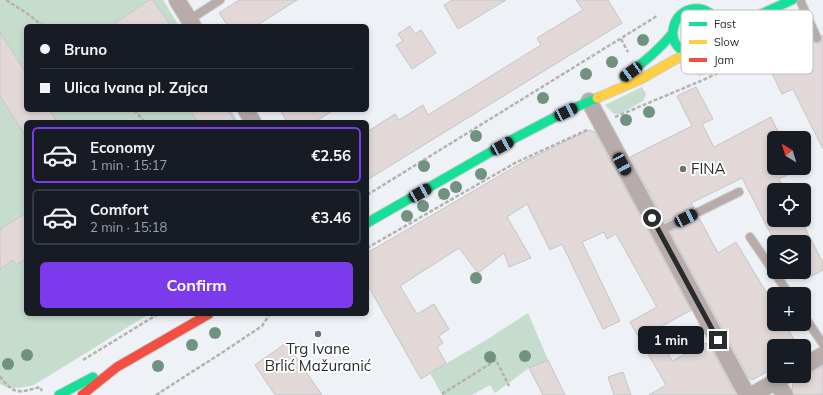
<!DOCTYPE html>
<html lang="en">
<head>
<meta charset="utf-8">
<style>
	:root { --surface:#171b24; --page:#242831; --text:#f1f3f6; --muted:#9ea1a6; --line:#363941; --accent:#7c3aed }
	body { margin:0; font-family:Mulish,sans-serif; background:var(--page); color:var(--text); height:100vh; display:flex; flex-direction:column; font-size:15px; white-space:nowrap }
	* { box-sizing:border-box; margin:0 }
	p { font-size:13px; color:var(--muted) }
	.icon { flex:none; width:22px; height:22px; fill:none; stroke:currentColor; stroke-width:2; stroke-linecap:round; stroke-linejoin:round }
	.map { position:relative; flex:1; overflow:hidden }
	.panel { position:absolute; left:24px; top:120px; width:345px; height:196px; display:flex; flex-direction:column; background:var(--surface); border-radius:6px; box-shadow:0 2px 6px #0003 }
	.panel>* { flex:none }
	.hud { position:absolute; left:24px; top:24px; width:345px; height:88px; border-radius:6px; box-shadow:0 2px 6px #0003; display:grid; align-content:center; height:88px; padding:0 16px; background:var(--surface) }
	.needle { width:26px; rotate:322deg }
	.controls { position:absolute; left:767px; top:131px; display:grid; gap:8px }
	.controls a { display:grid; place-items:center; width:44px; height:44px; border-radius:6px; background:var(--surface); box-shadow:0 2px 6px #0003; font-size:20px }
	.end { position:absolute; width:18px; height:18px; margin:-9px; border:5px solid #292c2f; background:#fff; box-shadow:0 0 0 2px #fff }
	.from { border-radius:50% }
	.bubble { position:absolute; height:28px; border-radius:6px; background:var(--surface); box-shadow:0 2px 6px #0003; font-size:13px; font-weight:700; line-height:28px; text-align:center }
	.car { position:absolute; width:12px; height:24px; margin:-12px -6px; border-radius:5px; box-shadow:0 0 3px 1px #0007; background:linear-gradient(#222 24%,#8ab4d8 0 40%,#222 0 76%,#8ab4d8 0 86%,#222 0) }
	.hud b { display:flex; align-items:center; gap:14px; height:38px; font-size:15px }
	.hud b+b { border-top:1px solid var(--line) }
	.hud i { width:10px; height:10px; background:var(--text) }
	ul { padding:7px 0 0; list-style:none }
	li { display:flex; align-items:center; gap:12px; height:56px; margin:0 8px 6px; padding:0 8px; border:2px solid var(--line); border-radius:6px }
	li div { flex:1 }
	li b { display:block; font-size:15px }
	li em { font-style:normal; font-weight:700 }
	li.active { border-color:var(--accent) }
	li>.icon { width:36px; height:36px; stroke-width:1.5 }
	.primary-button { display:flex; gap:8px; margin-top:auto; padding:8px 16px }
	.primary-button a { flex:1; height:46px; border-radius:6px; background:var(--accent); color:#fff; font-size:16px; font-weight:700; line-height:46px; text-align:center }
	.map>svg:first-child { display:block }
	.green { fill:#c6ddce }
	.building { fill:#e2d8d8; stroke:#c5c5c7 }
	.lines { fill:none; stroke-linecap:round; stroke-linejoin:round }
	.lane-casing { stroke:#cbced1; stroke-width:10 }
	.street-casing { stroke:#cbced1; stroke-width:18 }
	.fast-casing { stroke:#cbced1; stroke-width:11 }
	.slow-casing { stroke:#cbced1; stroke-width:11 }
	.jam-casing { stroke:#cbced1; stroke-width:11 }
	.path { stroke:#b7b1b0; stroke-width:2.5; stroke-dasharray:4 2; stroke-linecap:butt }
	.lane { stroke:#b7acaa; stroke-width:8 }
	.street { stroke:#b7acaa; stroke-width:16 }
	.fast { stroke:#16e098; stroke-width:9 }
	.slow { stroke:#ffcf43; stroke-width:9 }
	.jam { stroke:#f24e42; stroke-width:9 }
	.tree { fill:#729281 }
	.route { stroke:#292c2f; stroke-width:5 }
	.poi-dot { fill:#6e7175; stroke:#fff; stroke-width:1.5 }
	.labels { text-anchor:middle; stroke-width:4; stroke-linejoin:round; paint-order:stroke }
	.poi-label { font-size:15px; fill:#292c2f; stroke:#fff; text-anchor:start }
	.key { fill:#fff; stroke:#bfc0c1; stroke-width:1 }
	.key-label { font-size:11px; fill:#292c2f }
</style>
</head>
<body>
<div class="map">
<svg width="823" height="395" viewBox="0 0 823 395">
	<rect width="100%" height="100%" fill="#eef2f6"/>
	<path class="green" d="M0 0H149L111 26H26V110H231L238 122H26V314H149L34 385C24 387 9 391 0 384Z
		M153 0H163L179 26H171Z
		M743 47 747 52V55L700 76 697 75 694 70Z
		M642 87 646 94 643 101 620 114H614L605 105Z
		M528 313 548 360 529 368 495 393 490 385 472 395H442L430 373 483 342Z"/>
	<path class="building" d="M149 0H153L171 26H111Z
		M239 0H297L256 26H228L219 13Z
		M452 0H506L458 29 444 5Z
		M576 0H608L622 23 367 180V132L395 114 399 120 423 105 428 115 541 45 537 38 583 10Z
		M410 26 415 34 421 30 436 53 412 69 396 45 403 41 398 34Z
		M0 32 26 73V110H50L57 122H26V137L0 96Z
		M823 35V149L793 89 782 94 767 63 812 41 816 43H820L822 41V36Z
		M696 87 713 119 702 124 714 147 771 117 781 138H774V168H801L779 179 785 190H774V220H801L823 263V270L804 280V242H775L742 178 691 203 694 208 665 222 630 157 692 126 677 96Z
		M190 110H228L235 122H198Z
		M280 110H334L315 122H287Z
		M589 130 595 132 691 310 657 329 672 361 708 342 736 395H649L666 385 630 322 657 307 616 234 607 239 604 232 582 242 620 321 603 329 562 244 550 250 527 204 507 217 531 258 509 267 504 253 478 273 459 248 400 286 417 314 434 304 449 329 439 336 443 343 437 347 446 363 421 379 367 284V253L525 161Z
		M26 213V259L16 265 13 260 0 269V229Z
		M699 218 718 253 736 242 774 305V324H785L798 346H774V368L752 380 749 378 670 232Z
		M286 343 322 395H275L255 365Z
		M548 360 565 395H543L529 368Z
		M823 366V395H794L792 389 793 383Z
		M623 372 631 395H614L608 377Z"/>
	<g class="lines">
		<g class="lane-casing">
			<path id="lane" d="M800 0 817 38
				M189 20 220 0
				M660 231 739 192
				M750 237 789 294
				M804 316 823 344"/>
		</g>
		<g class="street-casing">
			<path id="street" d="M177 0 193 26
				M589 101 747 395
				M246 110 253 122
				M804 366 823 355
				M775 382 785 395
				M752 395 785 376"/>
		</g>
		<g class="fast-casing">
			<path id="fast" d="M718 39C718 35 719 31 718 27 714 2 676 2 673 31 671 48 690 59 704 53 712 50 714 43 719 38 721 36 724 34 726 32 736 25 748 21 759 15 770 10 781 5 792 0
				M624 77C642 64 658 51 672 34
				M367 223 515 138 565 112 597 98
				M59 395 93 377"/>
		</g>
		<g class="slow-casing">
			<path id="slow" d="M597 98 641 79 676 59 688 54"/>
		</g>
		<g class="jam-casing">
			<path id="jam" d="M82 395 117 367 209 314"/>
		</g>
		<path class="path" d="M6 0 28 14 43 26
			M757 36 765 51
			M621 39 628 52
			M134 110 145 122
			M615 117 703 80 765 51 803 36
			M367 195 657 16
			M367 248 515 163 587 130
			M83 360 158 314
			M0 376C13 395 19 393 40 387L42 391
			M442 394 496 360 509 386
			M156 395 223 352 262 326 270 314"/>
		<use href="#lane" class="lane"/>
		<use href="#street" class="street"/>
		<use href="#fast" class="fast"/>
		<use href="#slow" class="slow"/>
		<use href="#jam" class="jam"/>
	</g>
	<g class="tree">
		<circle cx="643" cy="40" r="6"/>
		<circle cx="612" cy="62" r="6"/>
		<circle cx="586" cy="74" r="6"/>
		<circle cx="543" cy="98" r="6"/>
		<circle cx="649" cy="112" r="6"/>
		<circle cx="626" cy="120" r="6"/>
		<circle cx="476" cy="136" r="6"/>
		<circle cx="424" cy="166" r="6"/>
		<circle cx="481" cy="174" r="6"/>
		<circle cx="456" cy="187" r="6"/>
		<circle cx="444" cy="194" r="6"/>
		<circle cx="423" cy="206" r="6"/>
		<circle cx="407" cy="216" r="6"/>
		<circle cx="476" cy="278" r="6"/>
		<circle cx="215" cy="333" r="6"/>
		<circle cx="192" cy="345" r="6"/>
		<circle cx="27" cy="355" r="6"/>
		<circle cx="525" cy="356" r="6"/>
		<circle cx="490" cy="357" r="6"/>
		<circle cx="8" cy="364" r="6"/>
		<circle cx="158" cy="366" r="6"/>
	</g>
	<g class="lines">
		<path class="route" d="M652 218 718 340"/>
	</g>
	<g class="poi-dot">
		<circle cx="683" cy="169" r="4"/>
		<circle cx="318" cy="334" r="4"/>
	</g>
	<g class="labels">
		<g class="poi-label">
			<text x="691" y="174">FINA</text>
			<text x="318" y="354" text-anchor="middle">Trg Ivane<tspan x="318" dy="17">Brlić Mažuranić</tspan></text>
		</g>
	</g>
	<rect x="681" y="10" width="132" height="64" rx="6" class="key"/>
	<rect x="689" y="22" width="18" height="4" fill="#16e098"/>
	<rect x="689" y="40" width="18" height="4" fill="#ffcf43"/>
	<rect x="689" y="58" width="18" height="4" fill="#f24e42"/>
	<g class="key-label">
		<text x="714" y="28">Fast</text>
		<text x="714" y="46">Slow</text>
		<text x="714" y="64">Jam</text>
	</g>
</svg>
<div class="controls">
<a><svg class="needle" viewBox="-14 -14 28 28"><path d="M0-13l5 13h-10z" fill="#e53935"/><path d="M0 13l5-13h-10z" fill="#9ea1a6"/></svg></a>
<a><svg class="icon" aria-label="locate" viewBox="0 0 24 24"><circle cx="12" cy="12" r="6"/><path d="M12 2v4M12 18v4M2 12h4M18 12h4"/></svg></a>
<a><svg class="icon" aria-label="layers" viewBox="0 0 24 24"><path d="M12 4l9 5-9 5-9-5zM3 14l9 5 9-5"/></svg></a>
<a>+</a>
<a>−</a>
</div>
<i class="end from" style="left:652px;top:218px"></i>
<i class="end" style="left:718px;top:340px"></i>
<div class="bubble" style="left:638px;top:326px;width:66px">1 min</div>
<i class="car" style="left:631px;top:72px;rotate:234deg"></i>
<i class="car" style="left:566px;top:112px;rotate:64deg"></i>
<i class="car" style="left:502px;top:146px;rotate:62deg"></i>
<i class="car" style="left:622px;top:164px;rotate:151deg"></i>
<i class="car" style="left:420px;top:193px;rotate:60deg"></i>
<i class="car" style="left:686px;top:218px;rotate:63deg"></i>
<div class="hud">
<b><i class="from"></i>Bruno</b>
<b><i></i>Ulica Ivana pl. Zajca</b>
</div>
<section class="panel">
<ul>
<li class="active"><svg class="icon" aria-label="car" viewBox="0 0 24 24"><path d="M5 17H2v-5l4-1 3-4h7l3 4 3 1v5h-3M9 17h6M6 11h13"/><circle cx="7" cy="17" r="2"/><circle cx="17" cy="17" r="2"/></svg><div><b>Economy</b><p>1 min · 15:17</p></div><em>€2.56</em></li>
<li><svg class="icon" aria-label="car" viewBox="0 0 24 24"><path d="M5 17H2v-5l4-1 3-4h7l3 4 3 1v5h-3M9 17h6M6 11h13"/><circle cx="7" cy="17" r="2"/><circle cx="17" cy="17" r="2"/></svg><div><b>Comfort</b><p>2 min · 15:18</p></div><em>€3.46</em></li>
</ul>
<div class="primary-button"><a>Confirm</a></div>
</section>
</div>
</body>
</html>
